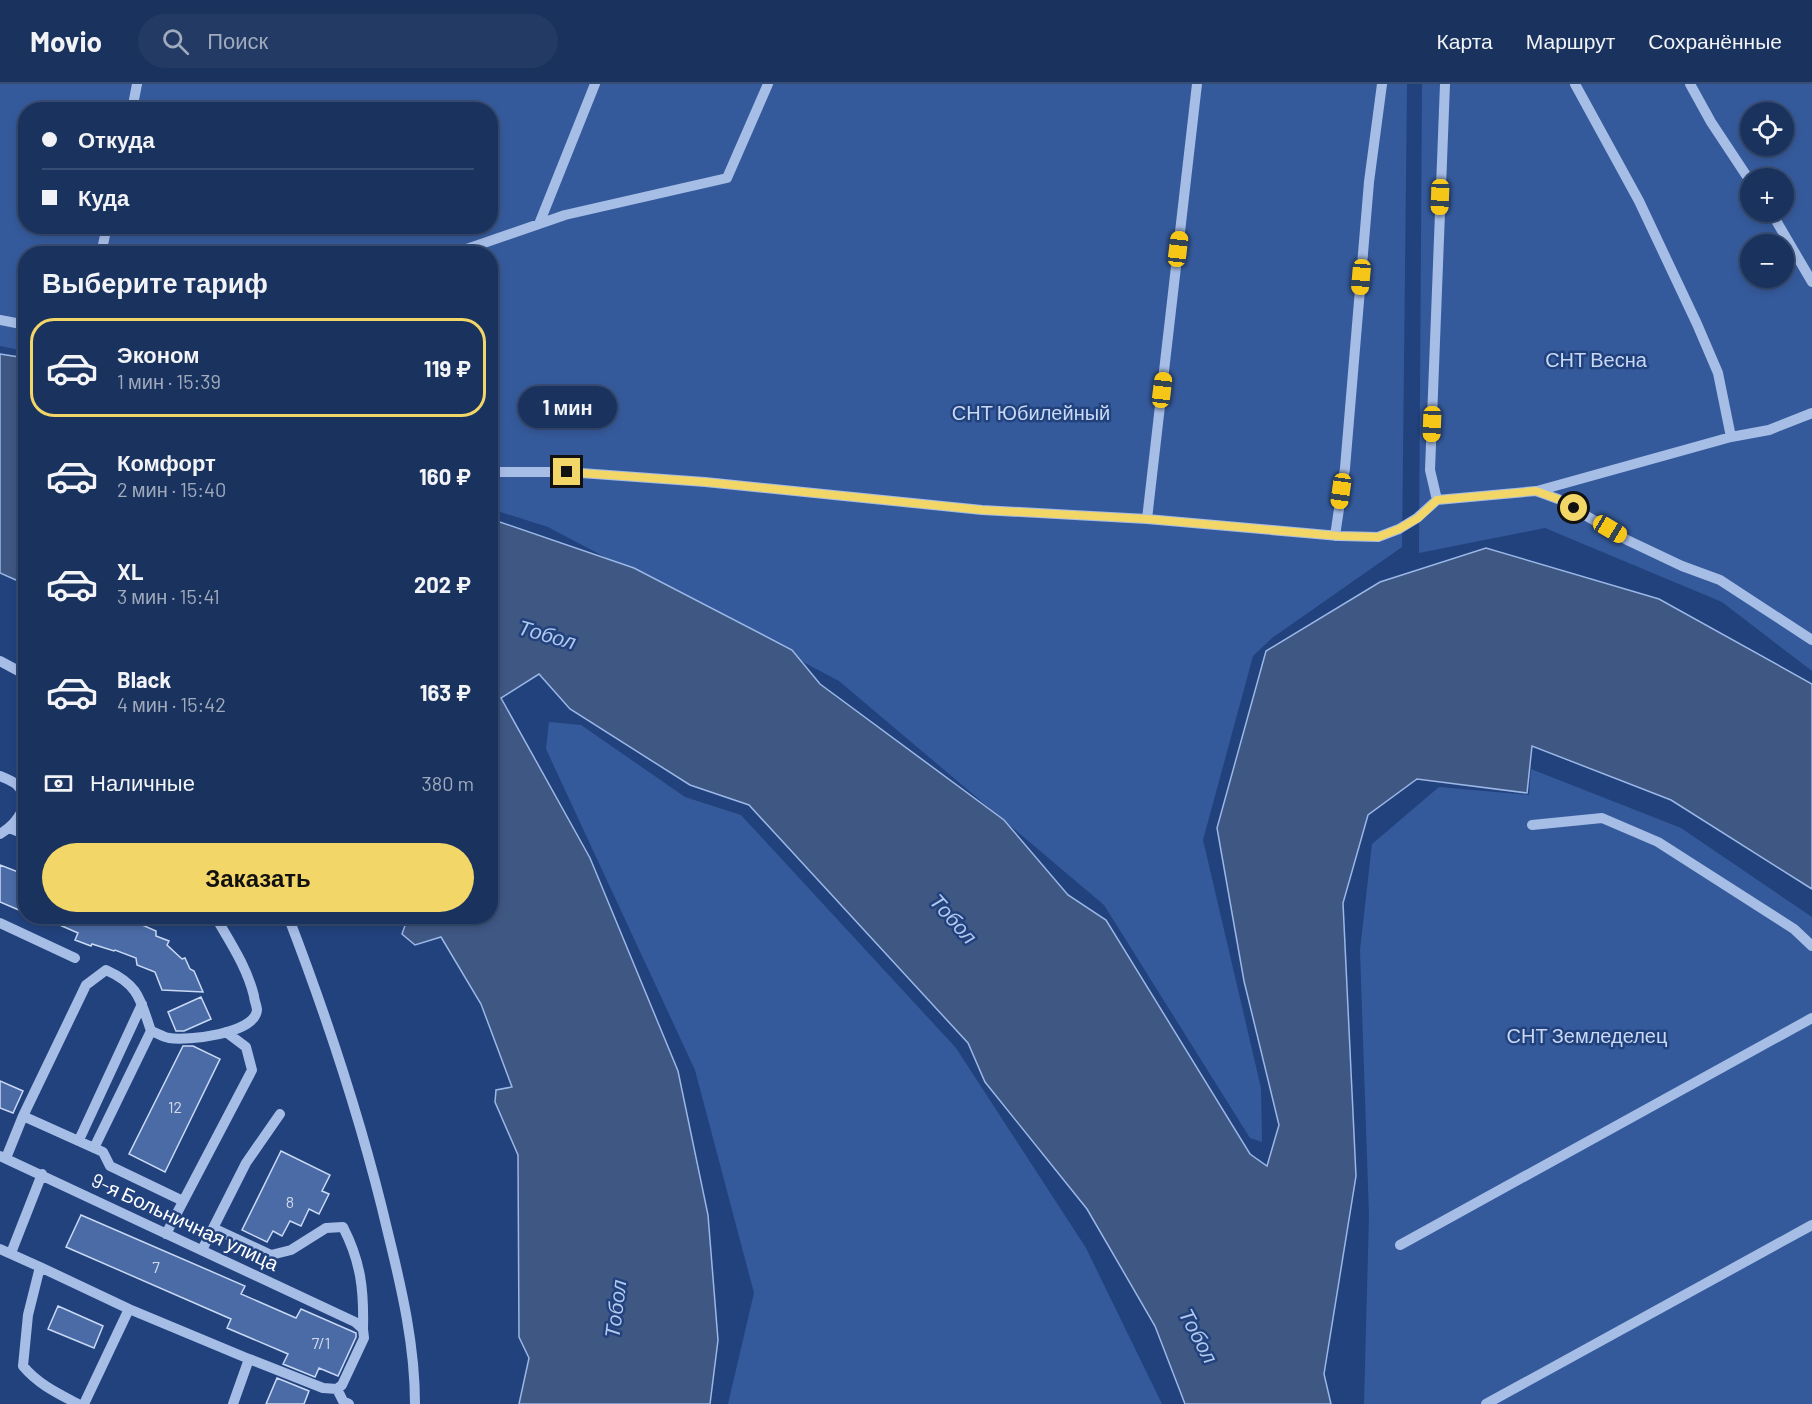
<!DOCTYPE html>
<html lang="ru">
<head>
<meta charset="utf-8">
<style>
	:root { --surface:#1a325e; --page:#233a64; --text:#f1f3f6; --muted:#9faabc; --line:#384d73; --accent:#f2d668 }
	body { margin:0; font-family:Barlow,sans-serif; background:var(--page); color:var(--text); height:100vh; display:flex; flex-direction:column; font-size:22px; white-space:nowrap }
	* { box-sizing:border-box; margin:0 }
	p { font-size:20px; color:var(--muted) }
	.icon { flex:none; width:33px; height:33px; fill:none; stroke:currentColor; stroke-width:2; stroke-linecap:round; stroke-linejoin:round }
	.map { position:relative; flex:1; overflow:hidden }
	.side { position:absolute; left:18px; top:162px; width:480px; height:678px; display:flex; flex-direction:column; background:var(--surface); border-radius:24px; box-shadow:0 3px 9px #0003,0 0 0 2px var(--line) }
	.side>* { flex:none }
	.top-card { position:absolute; left:18px; top:18px; width:480px; height:132px; border-radius:24px; box-shadow:0 3px 9px #0003,0 0 0 2px var(--line); display:grid; align-content:center; height:132px; padding:0 24px; background:var(--surface) }
	.controls { position:absolute; left:1740px; top:18px; display:grid; gap:12px }
	.controls a { display:grid; place-items:center; width:54px; height:54px; border-radius:50%; background:var(--surface); box-shadow:0 3px 9px #0003,0 0 0 2px var(--line); font-size:30px }
	.end { position:absolute; width:27px; height:27px; margin:-14px; border:8px solid #f2d668; background:#111; box-shadow:0 0 0 3px #111 }
	.from { border-radius:50% }
	.bubble { position:absolute; height:42px; border-radius:21px; background:var(--surface); box-shadow:0 3px 9px #0003,0 0 0 2px var(--line); font-size:20px; font-weight:700; line-height:42px; text-align:center }
	.car { position:absolute; width:18px; height:36px; margin:-18px -9px; border-radius:8px; box-shadow:0 0 4px 2px #0007; background:linear-gradient(#f5c518 24%,#345 0 40%,#f5c518 0 76%,#345 0 86%,#f5c518 0) }
	.top-card b { display:flex; align-items:center; gap:21px; height:57px; font-size:22px }
	.top-card b+b { border-top:2px solid var(--line) }
	.top-card i { width:15px; height:15px; background:var(--text) }
	ul { padding:0; list-style:none }
	li { display:flex; align-items:center; gap:18px; height:99px; margin:0 12px 9px; padding:0 12px; border:3px solid transparent; border-radius:24px }
	li div { flex:1 }
	li b { display:block; font-size:22px }
	li em { font-style:normal; font-weight:700 }
	li.current { border-color:var(--accent) }
	li>.icon { width:54px; height:54px; stroke-width:1.5 }
	h2 { padding:0 24px; font-size:27px; line-height:72px }
	.pay { display:flex; align-items:center; gap:15px; height:66px; padding:0 24px; font-size:22px }
	.pay p { margin-inline-start:auto }
	.cta { display:flex; gap:12px; margin-top:auto; padding:12px 24px }
	.cta a { flex:1; height:69px; border-radius:36px; background:var(--accent); color:#111; font-size:24px; font-weight:700; line-height:69px; text-align:center }
	header { display:flex; align-items:center; gap:36px; box-sizing:border-box; height:84px; padding:0 30px; background:var(--surface); border-bottom:2px solid var(--line) }
	header strong { font-size:28px }
	nav { display:flex; gap:33px; margin-inline-start:auto; font-size:21px }
	.search { width:420px; height:54px; background:var(--page); display:flex; align-items:center; gap:15px; box-sizing:border-box; padding:0 21px; border-radius:33px; color:var(--muted); font-size:22px }
	.map>svg:first-child { display:block }
	.green { fill:#355a9b; fill-rule:evenodd }
	.water { fill:#3f5783; stroke:#9ab7e7; stroke-width:1.5 }
	.building { fill:#4b6ba7; stroke:#c9d9f5; stroke-width:1.5 }
	.lines { fill:none; stroke-linecap:round; stroke-linejoin:round }
	.minor { stroke:#a6bde6; stroke-width:10 }
	.route { stroke:#f2d668; stroke-width:8 }
	.labels { text-anchor:middle; stroke-width:5; stroke-linejoin:round; paint-order:stroke }
	.number-label { font-size:16px; fill:#d2dae9 }
	.park-label { font-size:20px; fill:#c9d9f5; stroke:#22427e }
	.street-label { font-size:20px; fill:#fff; stroke:#22427e }
	.water-label { font-size:21px; font-style:italic; fill:#b1c8ee; stroke:#22427e }
</style>
</head>
<body>
<header>
<strong>Movio</strong>
<div class="search"><svg class="icon" aria-label="search" viewBox="0 0 24 24"><circle cx="10" cy="10" r="6"/><path d="M15 15l6 6"/></svg>Поиск</div>
<nav><a>Карта</a><a>Маршрут</a><a>Сохранённые</a></nav>
</header>
<div class="map">
<svg width="1812" height="1320" viewBox="0 0 1812 1320">
	<rect width="100%" height="100%" fill="#22427e"/>
	<path class="green" d="M0 0H1407L1402 463 1272 554 1253 572 1203 756 1261 1004 1262 1058 1250 1054 1104 821 839 597 548 443 491 425 490 170H26L25 267 0 262ZM26 26H490V142H26Z
		M1422 0H1812V587L1722 518 1545 444 1419 469ZM1750 28H1784V62H1750ZM1750 94H1784V128H1750ZM1750 160H1784V194H1750Z
		M549 638 581 641 685 713 741 731 956 964 1086 1164 1162 1320H728L754 1209 695 986 546 665Z
		M1531 685 1681 744 1812 833V1320H1364L1369 1132 1360 866 1372 760 1439 703 1529 711Z"/>
	<path class="water" d="M0 270 25 274V500L0 489Z
		M491 435 634 484 792 566 820 600 1004 736 1068 811 1106 836 1250 1070 1267 1082 1279 1041 1244 897 1217 744 1266 567 1380 498 1486 464 1659 515 1812 600V805L1671 716 1532 662 1527 709 1417 695 1368 731 1343 819 1356 1092 1324 1290 1331 1320H1185L1155 1242 1087 1125 985 998 968 959 749 721 690 701 570 625 539 590 501 614 590 774 678 987 708 1131 718 1256 710 1320H519L529 1274 519 1253 518 1071 495 1018 496 1006 512 1003 481 920 441 853 415 861 402 850 408 833 490 832Z"/>
	<path class="building" d="M0 781 26 791V829L0 818Z
		M39 832H122L156 847V852L169 857 167 861 182 875 185 874 190 885 194 887 203 908 162 906 155 888 137 881 136 874 115 866 114 867 92 860 91 862 75 856 78 849Z
		M201 913 211 935 184 947H176L168 928Z
		M183 962H193L220 975 165 1088 129 1070Z
		M0 997 23 1007 13 1029 0 1024Z
		M281 1067 330 1091 322 1107 329 1110 319 1130 309 1125 301 1142 290 1137 282 1152 273 1147 267 1158 242 1146Z
		M81 1131 245 1202 241 1210 296 1234 301 1225 356 1249V1253L338 1292 319 1284 315 1293 283 1280 288 1270 227 1244 231 1235 66 1163Z
		M58 1222 103 1242 94 1264 48 1245Z
		M277 1294 309 1307 304 1320H266Z"/>
	<g class="lines">
		<path class="minor" d="M1575 0 1639 117 1697 240 1718 289 1731 353
			M1690 0 1711 38 1750 97
			M132 26 137 0
			M1771 128 1812 198
			M539 140 595 0
			M101 170 107 142
			M452 170 565 131 727 94 768 0
			M0 236 26 241
			M490 388H567L705 398 982 426 1147 435 1339 452 1378 453 1399 445 1417 434 1437 416 1430 386 1445 0
			M1537 407 1731 353 1769 346 1812 329
			M1437 416 1536 407 1558 415 1627 456 1682 482 1720 496 1812 556
			M1147 435 1197 0
			M1335 452 1345 384 1369 98 1382 0
			M0 577 26 591
			M0 692C5 694 13 697 17 701 35 719 15 741 0 750
			M1532 741 1602 734 1658 758 1794 845 1812 862
			M9 744 26 751
			M288 832C328 936 363 1042 388 1149 402 1206 415 1262 415 1320
			M0 839 75 874
			M23 1032 103 1068 110 1082 183 1117
			M79 1056 142 920
			M94 1064 151 947
			M0 1072 355 1238 363 1245 364 1254 342 1301 337 1305 323 1304 249 1275
			M6 1074 23 1032 86 901 106 886C139 901 140 915 151 947 157 949 163 953 169 954 187 957 255 950 257 926 257 922 254 916 254 912 247 883 230 858 215 832
			M213 1144 271 1171 291 1166 326 1144 343 1143C361 1178 364 1206 363 1245
			M166 1150 252 986 246 963 226 948
			M1400 1161 1812 934
			M0 1165 40 1183 28 1231 23 1282C38 1300 57 1309 78 1320
			M202 1166 246 1079 280 1030
			M11 1169 42 1090
			M40 1183 129 1225 249 1275 233 1320
			M337 1305 343 1317 349 1320
			M84 1320 129 1225
			M1486 1320 1812 1141"/>
	</g>
	<g class="lines">
		<path class="route" d="M567 388 705 398 982 426 1147 435 1339 452 1378 453 1399 445 1418 434 1437 416 1536 407 1558 415 1574 424"/>
	</g>
	<g class="labels">
		<g class="number-label">
			<text x="175" y="1029">12</text>
			<text x="290" y="1124">8</text>
			<text x="156" y="1189">7</text>
			<text x="321" y="1265">7/1</text>
		</g>
		<g class="park-label">
			<text x="1596" y="283">СНТ Весна</text>
			<text x="1031" y="336">СНТ Юбилейный</text>
			<text x="1587" y="959">СНТ Земледелец</text>
		</g>
		<g class="street-label">
			<text transform="translate(185 1138) rotate(25)" y="7">9-я Больничная улица</text>
		</g>
		<g class="water-label">
			<text transform="translate(547 551) rotate(16)" y="7">Тобол</text>
			<text transform="translate(953 835) rotate(48)" y="7">Тобол</text>
			<text transform="translate(616 1225) rotate(-83)" y="7">Тобол</text>
			<text transform="translate(1198 1252) rotate(62)" y="7">Тобол</text>
		</g>
	</g>
</svg>
<div class="controls">
<a><svg class="icon" aria-label="locate" viewBox="0 0 24 24"><circle cx="12" cy="12" r="6"/><path d="M12 2v4M12 18v4M2 12h4M18 12h4"/></svg></a>
<a>+</a>
<a>−</a>
</div>
<i class="end from" style="left:1574px;top:424px"></i>
<i class="end" style="left:567px;top:388px"></i>
<div class="bubble" style="left:518px;top:302px;width:99px">1 мин</div>
<i class="car" style="left:1440px;top:113px;rotate:182deg"></i>
<i class="car" style="left:1178px;top:165px;rotate:7deg"></i>
<i class="car" style="left:1361px;top:193px;rotate:185deg"></i>
<i class="car" style="left:1162px;top:306px;rotate:7deg"></i>
<i class="car" style="left:1432px;top:340px;rotate:182deg"></i>
<i class="car" style="left:1341px;top:407px;rotate:188deg"></i>
<i class="car" style="left:1610px;top:445px;rotate:121deg"></i>
<div class="top-card">
<b><i class="from"></i>Откуда</b>
<b><i></i>Куда</b>
</div>
<section class="side">
<h2>Выберите тариф</h2>
<ul>
<li class="current"><svg class="icon" aria-label="car" viewBox="0 0 24 24"><path d="M5 17H2v-5l4-1 3-4h7l3 4 3 1v5h-3M9 17h6M6 11h13"/><circle cx="7" cy="17" r="2"/><circle cx="17" cy="17" r="2"/></svg><div><b>Эконом</b><p>1 мин · 15:39</p></div><em>119 ₽</em></li>
<li><svg class="icon" aria-label="car" viewBox="0 0 24 24"><path d="M5 17H2v-5l4-1 3-4h7l3 4 3 1v5h-3M9 17h6M6 11h13"/><circle cx="7" cy="17" r="2"/><circle cx="17" cy="17" r="2"/></svg><div><b>Комфорт</b><p>2 мин · 15:40</p></div><em>160 ₽</em></li>
<li><svg class="icon" aria-label="car" viewBox="0 0 24 24"><path d="M5 17H2v-5l4-1 3-4h7l3 4 3 1v5h-3M9 17h6M6 11h13"/><circle cx="7" cy="17" r="2"/><circle cx="17" cy="17" r="2"/></svg><div><b>XL</b><p>3 мин · 15:41</p></div><em>202 ₽</em></li>
<li><svg class="icon" aria-label="car" viewBox="0 0 24 24"><path d="M5 17H2v-5l4-1 3-4h7l3 4 3 1v5h-3M9 17h6M6 11h13"/><circle cx="7" cy="17" r="2"/><circle cx="17" cy="17" r="2"/></svg><div><b>Black</b><p>4 мин · 15:42</p></div><em>163 ₽</em></li>
</ul>
<div class="pay"><svg class="icon" aria-label="cash" viewBox="0 0 24 24"><path d="M3 7h18v10H3z"/><circle cx="12" cy="12" r="2"/></svg>Наличные<p>380 m</p></div>
<div class="cta"><a>Заказать</a></div>
</section>
</div>
</body>
</html>
